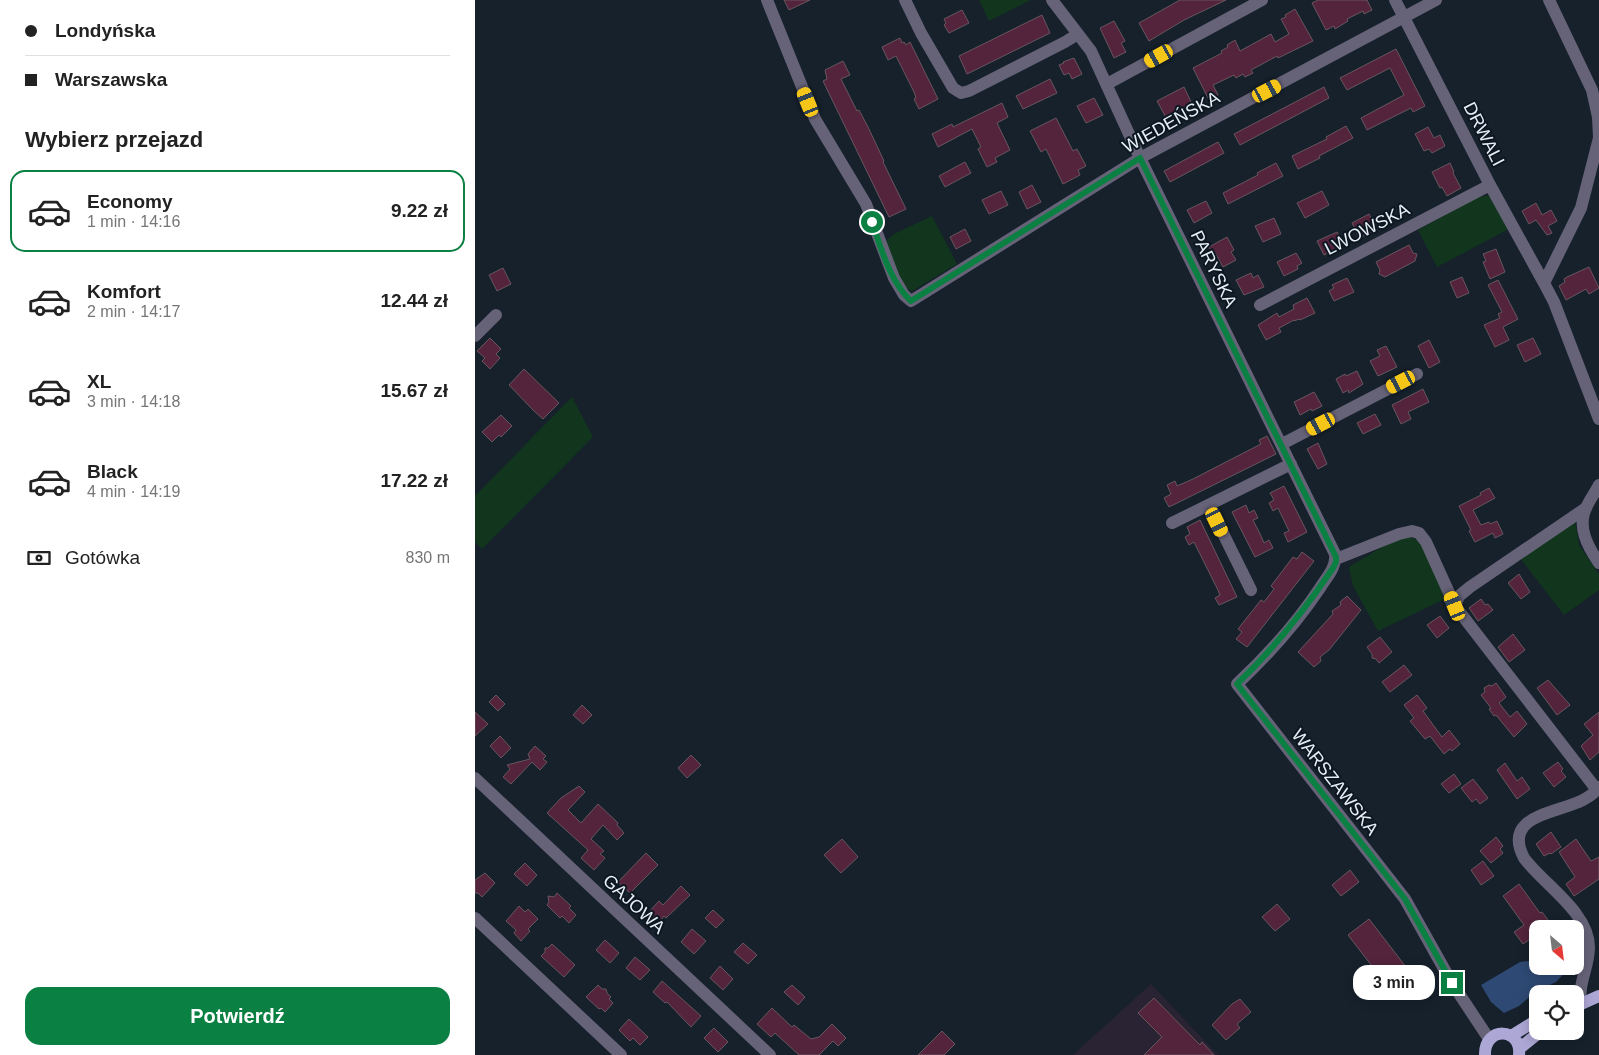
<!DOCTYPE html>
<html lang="pl">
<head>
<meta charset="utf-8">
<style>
	:root { --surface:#fff; --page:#f2f2f2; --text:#222; --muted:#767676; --line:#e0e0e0; --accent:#0b8043 }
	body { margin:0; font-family:Arial,sans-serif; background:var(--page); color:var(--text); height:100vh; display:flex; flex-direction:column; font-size:19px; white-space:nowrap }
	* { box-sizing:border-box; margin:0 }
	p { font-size:16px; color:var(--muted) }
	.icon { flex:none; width:28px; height:28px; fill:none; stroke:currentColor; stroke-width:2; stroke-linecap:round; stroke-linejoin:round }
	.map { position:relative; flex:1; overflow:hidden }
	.drawer { display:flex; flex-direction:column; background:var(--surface); width:475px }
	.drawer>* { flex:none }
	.guide { display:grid; align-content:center; height:110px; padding:0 25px; background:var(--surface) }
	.needle { width:32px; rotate:152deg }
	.buttons { position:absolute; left:1054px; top:920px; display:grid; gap:10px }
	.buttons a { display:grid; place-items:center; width:55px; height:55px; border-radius:10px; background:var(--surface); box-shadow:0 2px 12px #0003; font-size:25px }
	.end { position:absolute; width:22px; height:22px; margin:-11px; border:6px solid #0b8043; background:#fff; box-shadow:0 0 0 2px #fff }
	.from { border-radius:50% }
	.bubble { position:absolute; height:35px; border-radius:15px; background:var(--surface); box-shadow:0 2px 12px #0003; font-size:16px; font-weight:800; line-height:35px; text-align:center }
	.car { position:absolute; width:15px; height:30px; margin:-15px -8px; border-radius:6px; box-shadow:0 0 4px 1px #0007; background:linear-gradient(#f5c518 24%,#345 0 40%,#f5c518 0 76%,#345 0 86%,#f5c518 0) }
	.guide b { display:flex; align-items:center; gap:18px; height:48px; font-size:19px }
	.guide b+b { border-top:1px solid var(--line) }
	.guide i { width:12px; height:12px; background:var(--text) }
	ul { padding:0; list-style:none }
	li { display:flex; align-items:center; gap:15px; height:82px; margin:0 10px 8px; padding:0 15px; border:2px solid transparent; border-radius:15px }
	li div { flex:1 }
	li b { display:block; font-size:19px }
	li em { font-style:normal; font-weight:800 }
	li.current { border-color:var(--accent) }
	li>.icon { width:45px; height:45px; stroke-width:1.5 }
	h2 { padding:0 25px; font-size:22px; line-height:60px }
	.pay { display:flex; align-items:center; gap:12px; height:55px; padding:0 25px; font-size:19px }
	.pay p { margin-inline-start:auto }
	.primary-button { display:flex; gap:10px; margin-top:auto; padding:10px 25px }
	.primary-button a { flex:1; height:58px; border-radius:15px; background:var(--accent); color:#fff; font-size:20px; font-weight:800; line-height:58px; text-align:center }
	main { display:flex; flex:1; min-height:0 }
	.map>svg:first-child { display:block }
	.industrial { fill:#2a2333 }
	.green { fill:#11361d }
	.water { fill:#2e4973 }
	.building { fill:#53243c; stroke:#68565e }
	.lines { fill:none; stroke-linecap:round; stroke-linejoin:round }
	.minor { stroke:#666379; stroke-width:12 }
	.major { stroke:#ada7d5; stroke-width:12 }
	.route { stroke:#0b8043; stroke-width:6 }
	.labels { text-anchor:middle; stroke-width:4; stroke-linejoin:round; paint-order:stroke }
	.street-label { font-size:18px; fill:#e6eef6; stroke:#0d1722 }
</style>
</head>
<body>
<main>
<section class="drawer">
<div class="guide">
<b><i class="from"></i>Londyńska</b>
<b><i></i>Warszawska</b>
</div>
<h2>Wybierz przejazd</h2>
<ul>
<li class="current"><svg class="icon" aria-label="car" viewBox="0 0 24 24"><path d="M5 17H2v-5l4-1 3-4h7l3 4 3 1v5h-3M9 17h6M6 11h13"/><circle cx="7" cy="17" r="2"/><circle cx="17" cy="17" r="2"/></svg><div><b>Economy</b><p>1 min · 14:16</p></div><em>9.22 zł</em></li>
<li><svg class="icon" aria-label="car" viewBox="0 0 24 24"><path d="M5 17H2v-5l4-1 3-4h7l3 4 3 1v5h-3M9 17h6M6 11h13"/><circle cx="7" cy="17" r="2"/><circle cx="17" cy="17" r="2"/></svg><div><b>Komfort</b><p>2 min · 14:17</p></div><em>12.44 zł</em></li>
<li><svg class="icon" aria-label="car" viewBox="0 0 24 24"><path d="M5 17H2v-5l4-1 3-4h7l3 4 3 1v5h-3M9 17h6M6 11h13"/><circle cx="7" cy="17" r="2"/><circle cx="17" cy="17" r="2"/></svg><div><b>XL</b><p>3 min · 14:18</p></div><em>15.67 zł</em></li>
<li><svg class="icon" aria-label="car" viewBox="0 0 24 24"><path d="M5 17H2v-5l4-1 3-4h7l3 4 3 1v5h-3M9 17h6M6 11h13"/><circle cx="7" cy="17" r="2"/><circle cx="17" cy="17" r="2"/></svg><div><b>Black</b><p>4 min · 14:19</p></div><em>17.22 zł</em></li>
</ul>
<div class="pay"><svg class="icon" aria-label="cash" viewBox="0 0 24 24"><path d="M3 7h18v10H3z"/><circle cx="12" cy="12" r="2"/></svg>Gotówka<p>830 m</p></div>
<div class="primary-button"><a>Potwierdź</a></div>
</section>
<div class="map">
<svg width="1124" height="1055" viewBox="0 0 1124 1055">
	<rect width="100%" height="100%" fill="#16212c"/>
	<path class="industrial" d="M676 984 743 1055H598Z"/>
	<path class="green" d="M504 0H556L514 21Z
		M1015 195 1034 229 962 267 943 230 1001 198Z
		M457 216 482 264 437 291C425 289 417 256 412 245V240L419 234Z
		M97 397 118 437 7 549 0 542V496Z
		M1100 521 1104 545 1124 574V590L1089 615 1045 558Z
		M930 536 938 538 947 543 972 598 903 631 878 586 874 567 907 547Z"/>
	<path class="water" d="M1062 960V966H1096L1081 982 1060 992 1044 1006 1029 1013 1016 1002 1006 985 1045 962Z"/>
	<path class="building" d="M309 0H335L314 10Z
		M705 0H751L709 20 674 41 664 23Z
		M843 0H892L897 10 889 14 888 11 872 19 873 21 860 29 859 26 851 30 837 3Z
		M820 9 838 41 803 58 802 56 776 70 778 73 770 77 768 74 761 78 759 75 738 85 743 95 734 100 718 68 747 53 746 51 753 47 752 45 760 40 765 51 796 34 800 42 814 34 806 19 811 17 810 15Z
		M487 10 494 23 474 33 469 25 471 23 469 19Z
		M567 15 575 33 492 74 484 56Z
		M639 21 650 41 646 43 651 52 639 58 625 28Z
		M425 38 427 43 429 42 431 45 435 42 463 99 444 109 439 99 441 98 439 92 421 56 413 60 407 47Z
		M921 49 950 106 938 112 936 108 892 130 886 118 929 95 915 68 872 90 865 78Z
		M599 58 607 74 597 79 594 73 589 75 584 65 589 63 588 62Z
		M368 61 375 75 366 79 382 111 384 110 393 127 409 161 408 162 431 209 414 217 348 81 352 79 350 70Z
		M575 79 582 93 548 109 541 96Z
		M709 87 717 104 702 112 704 117 694 123 682 101Z
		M849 87 854 98 765 145 759 134Z
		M619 98 628 115 611 123 602 106Z
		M527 103 533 117 522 123 535 150 520 158 522 162 512 167 503 149 506 147 497 129 463 147 457 134 477 124 478 127Z
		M581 118 598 151 602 149 611 166 603 170 605 175 588 184 571 149 566 152 555 131Z
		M871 126 878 138 844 156 845 158 823 169 817 156 852 139 851 137Z
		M953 127 959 138 965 135 970 146 957 153 954 149 949 151 940 134Z
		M743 142 749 153 695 182 689 171Z
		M490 162 496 173 470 187 464 176Z
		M801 163 808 176 753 204 748 193 783 175 782 173Z
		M975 163 979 172 978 173 986 188 972 196 967 187 965 188 957 172Z
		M557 185 566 202 552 209 544 192Z
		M526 191 533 205 514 214 507 200Z
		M847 191 854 205 830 218 822 203Z
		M731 201 737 213 719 223 712 210Z
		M1061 203 1067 215 1076 210 1082 221 1073 226 1077 233 1072 235 1061 220 1054 224 1047 211Z
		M894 214 902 229 884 238 877 223Z
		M799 218 806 234 788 242 780 226Z
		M490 229 496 241 481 249 475 237Z
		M862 232 867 242 862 245 863 248 849 255 842 241Z
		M752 237 759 250 756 252 761 260 748 267 741 254 738 255 734 247Z
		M934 245 938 253 942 254 940 261 910 277 904 274 905 270 901 262Z
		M1021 249 1030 272 1015 279 1008 262 1011 261 1008 254Z
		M821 253 827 263 822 266 823 269 809 276 802 262Z
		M1114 267 1124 288 1114 294 1111 289 1091 300 1084 286 1090 282 1089 279 1092 277Z
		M28 268 36 284 22 291 14 275Z
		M776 273 778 278 783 275 789 287 769 295 761 280Z
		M987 277 994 293 982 298 975 282Z
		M872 278 879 292 859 301 854 291 859 288 857 285Z
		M1023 280 1043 319 1028 327 1034 340 1020 347 1009 325 1025 318 1023 314 1027 312 1013 285Z
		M832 298 840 313 825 320 824 319 819 321V320L804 328 806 332 791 340 783 325 802 313 804 317 819 309 818 305Z
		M15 338 26 349 21 354 25 358 15 369 7 361 10 358 2 351Z
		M1058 338 1066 354 1050 362 1042 345Z
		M954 340 965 362 954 368 943 346Z
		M911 346 922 367 903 376 895 361 905 356 902 350Z
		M49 369 84 403 68 419 58 410 34 385Z
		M882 371 888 384 874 393 873 390 868 393 861 379 870 374 871 376Z
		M948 389 954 402 933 412 936 419 926 424 917 405Z
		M839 392 847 406 837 411 836 409 825 415 819 402Z
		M900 414 906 425 888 434 882 423Z
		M26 415 37 426 26 437 24 435 17 442 7 432Z
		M792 436 801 454 694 507 689 498 696 494 692 485 700 481 702 486 718 479 786 444 784 440Z
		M843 443 852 464 843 469 832 449Z
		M809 486 832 532 813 542 809 533 814 531 803 508 798 511 794 503 799 500 795 493Z
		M1014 488 1020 498 998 510 1006 525 1014 522 1015 524 1022 521 1028 534 1020 538 1018 533 1000 542 994 531 996 530 984 506 1006 495 1005 493Z
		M771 505 774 513 779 510 783 518 778 520 786 536 789 543 794 540 798 548 780 557 757 512Z
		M725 520 762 597 744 605 740 598 745 595 742 588 719 542 714 545 710 537 715 534 712 527Z
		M827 552 839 561 772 647 761 639 767 632 763 629 786 600 789 602 799 589 796 586 818 557 822 559Z
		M1044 574 1055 592 1046 599 1033 583Z
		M872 596 886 610 854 650 845 657 846 661 839 667 823 652 858 614 857 611 866 605 865 602Z
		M1006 599 1010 605 1013 604 1018 610 1003 621 994 608Z
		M965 616 974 628 962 638 952 625Z
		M1038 634 1050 650 1034 662 1023 647Z
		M905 637 917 652 904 663 901 659 897 658V654L892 647Z
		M929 665 937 675 915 692 907 682Z
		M1073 680 1095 705 1082 715 1062 688Z
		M1021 683 1031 697 1024 703 1035 717 1042 711 1052 724 1039 737 1021 715 1019 716 1014 709 1016 708 1006 695 1010 692 1009 688 1014 685 1017 686Z
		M21 695 30 704 23 711 14 702Z
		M942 695 952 708 948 711 967 737 974 730 985 744 977 751 975 749 969 754 955 736 950 739 935 721 939 718 929 705Z
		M107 705 117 715 108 724 98 715Z
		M0 712 13 724 0 736Z
		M1124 712V752L1115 760 1106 746 1118 735 1109 724Z
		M25 736 36 748 26 758 15 746Z
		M60 746 71 756 68 759 72 762 65 770 57 762 36 784 28 777 35 769 32 765 55 759 53 754Z
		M216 755 226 765 212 778 203 768Z
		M1083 762 1088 769 1086 771 1091 777 1079 787 1068 773Z
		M1030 763 1042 781 1047 777 1055 789 1042 799 1022 770Z
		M979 774 986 784 974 793 966 784Z
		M998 779 1013 798 1005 804 1001 799 997 802 986 788Z
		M104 786 110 792 93 810 106 823 123 804 143 823 142 825 149 833 142 840 128 825 116 839 129 851 125 854 130 858 119 870 106 858 113 850 72 813 86 798Z
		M1076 832 1086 847 1076 854 1075 853 1069 856 1061 844Z
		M1021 837 1028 846 1025 849 1028 853 1016 863 1005 851Z
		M367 839 383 857 366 873 349 855Z
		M1101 839 1116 861 1124 857V879L1099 896 1091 884 1100 877 1084 852Z
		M171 853 183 865 155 893 143 882Z
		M1008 861 1019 876 1006 885 996 870Z
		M50 863 62 875 52 886 39 874Z
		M875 870 884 882 866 896 857 885Z
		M10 873 20 883 7 897 3 893H0V880Z
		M1044 884 1065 913 1067 912 1080 929H1062V934L1048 944 1039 932 1049 925 1028 896Z
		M206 886 215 895 191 918 189 916 184 922 174 912 184 901 188 905Z
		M82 893 96 906 94 908 101 915 94 923 87 916 85 918 72 905 74 902 73 896 79 897Z
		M802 904 815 919 800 931 787 917Z
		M44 906 50 912 53 909 63 919 53 929 55 931 46 941 39 933 41 930 31 921Z
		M238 910 249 920 241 928 230 918Z
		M894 919 931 967 910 983 873 935Z
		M217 929 231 941 219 954 206 942Z
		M130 940 144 953 135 963 121 950Z
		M268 943 282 955 273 964 259 952Z
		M77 944 100 965 89 977 66 956 70 952V948H73Z
		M160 957 175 970 165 980 151 968Z
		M245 966 258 979 248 990 235 978Z
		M187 981 226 1016 216 1027 192 1002 190 1003 178 992Z
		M123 985 127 989H131L132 993 136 997 134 999 138 1003 130 1012 126 1008 124 1009 111 997Z
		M317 985 330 997 323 1005 309 992Z
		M679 998 725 1045 727 1042 739 1055H669L687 1037 663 1013Z
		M765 999 776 1012 762 1024 765 1028 751 1040 737 1025 757 1004Z
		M297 1008 317 1027 319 1025 336 1039 344 1037 357 1024 371 1038 363 1046 358 1041 344 1055H324L300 1033 296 1037 282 1024Z
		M154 1019 173 1037 165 1045 158 1038 155 1041 144 1030Z
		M239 1028 253 1042 243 1052 229 1038Z
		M467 1031 480 1044 469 1055H443Z"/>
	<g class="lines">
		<path class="minor" d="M292 0 340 119 391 204 419 278 429 295 436 301 665 158 961 0
			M430 0 446 33 478 88 486 93 494 91 590 42 603 34
			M577 0 616 51 665 158 860 554C862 567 851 578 845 588 821 624 793 655 762 684L930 899 977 983 1014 1039
			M920 0 1015 185 1069 283
			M1074 0 1117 90 1123 117 1124 138
			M632 84 787 0
			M1124 138 1106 208 1069 283 1079 302 1124 419
			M785 305 1015 185
			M0 336 21 315
			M807 444 942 374
			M1124 485C1120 493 1115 499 1112 506 1101 526 1113 547 1124 563
			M734 505 776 590
			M1111 508 995 587 984 596 980 606 1122 790
			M697 523 816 464
			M861 559 924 534 937 531 944 533 951 542 980 606
			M0 778 295 1055
			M0 918 146 1055
			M1106 1004C1103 981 1114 968 1114 947 1114 912 1068 884 1049 858 1022 806 1106 816 1124 787"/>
		<path class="major" d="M1100 1003 1106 1004 1124 996
			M1036 1036 1062 1020
			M1045 1048 1066 1031
			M1010 1055C1009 1026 1047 1027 1044 1055"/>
	</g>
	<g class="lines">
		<path class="route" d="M397 222C406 248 415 282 436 301L665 158 861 557V562L858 568C829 611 799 649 762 684L930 899 977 983"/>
	</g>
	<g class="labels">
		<g class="street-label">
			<text transform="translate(696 122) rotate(-29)" y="6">WIEDEŃSKA</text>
			<text transform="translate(1009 134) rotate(63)" y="6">DRWALI</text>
			<text transform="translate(892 229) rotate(-27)" y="6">LWOWSKA</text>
			<text transform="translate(739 269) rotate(64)" y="6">PARYSKA</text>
			<text transform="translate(860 782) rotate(52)" y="6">WARSZAWSKA</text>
			<text transform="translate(159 904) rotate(43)" y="6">GAJOWA</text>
		</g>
	</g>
</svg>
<div class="buttons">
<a><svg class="needle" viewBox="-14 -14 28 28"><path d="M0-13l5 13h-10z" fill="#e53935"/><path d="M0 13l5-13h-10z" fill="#767676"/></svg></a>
<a><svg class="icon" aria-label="locate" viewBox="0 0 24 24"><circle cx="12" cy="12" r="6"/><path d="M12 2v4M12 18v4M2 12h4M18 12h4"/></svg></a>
</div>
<i class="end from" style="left:397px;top:222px"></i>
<i class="end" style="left:977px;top:983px"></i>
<div class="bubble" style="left:878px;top:965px;width:82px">3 min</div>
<i class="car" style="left:684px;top:56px;rotate:241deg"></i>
<i class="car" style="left:792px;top:91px;rotate:62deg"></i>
<i class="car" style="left:333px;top:102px;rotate:338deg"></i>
<i class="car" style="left:926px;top:382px;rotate:243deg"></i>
<i class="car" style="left:846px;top:424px;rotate:242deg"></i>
<i class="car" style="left:742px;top:522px;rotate:154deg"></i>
<i class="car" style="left:980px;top:606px;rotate:338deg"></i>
</div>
</main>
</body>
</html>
